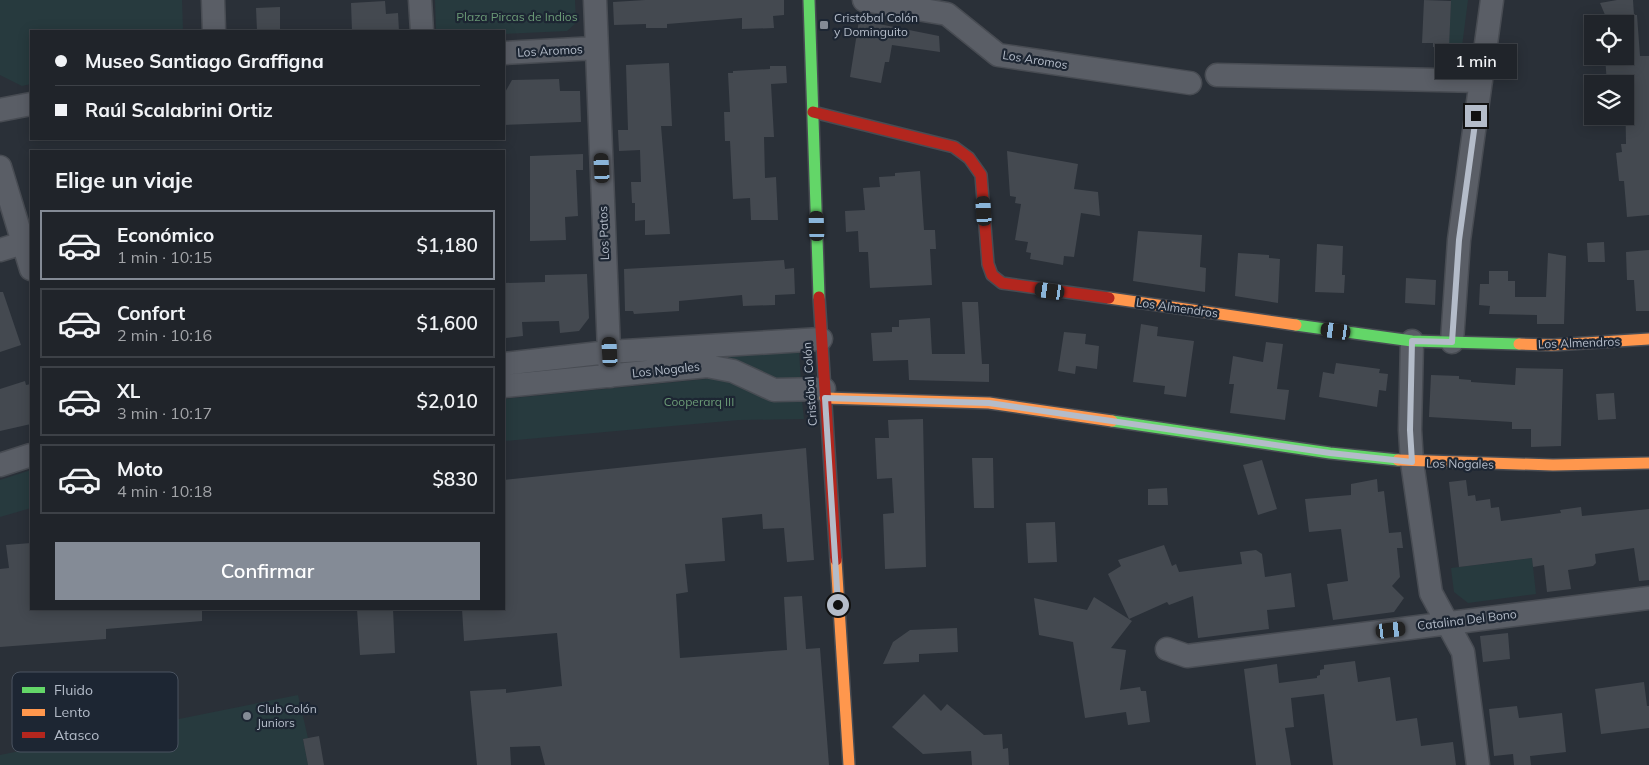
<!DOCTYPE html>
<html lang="es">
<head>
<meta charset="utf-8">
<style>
	:root { --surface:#20242a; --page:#282c32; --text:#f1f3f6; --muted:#a2a4a8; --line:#3d4147; --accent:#848b96 }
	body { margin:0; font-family:Mulish,sans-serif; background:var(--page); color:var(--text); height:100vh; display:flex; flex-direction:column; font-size:19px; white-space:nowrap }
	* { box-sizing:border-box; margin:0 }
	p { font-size:16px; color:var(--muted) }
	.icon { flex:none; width:28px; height:28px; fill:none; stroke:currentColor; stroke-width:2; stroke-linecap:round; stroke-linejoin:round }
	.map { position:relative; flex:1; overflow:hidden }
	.details { position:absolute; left:30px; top:150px; width:475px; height:460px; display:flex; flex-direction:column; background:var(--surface); border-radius:0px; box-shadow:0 2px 12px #0003,0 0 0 1px var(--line) }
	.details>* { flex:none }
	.guide { position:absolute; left:30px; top:30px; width:475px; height:110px; border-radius:0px; box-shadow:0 2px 12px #0003,0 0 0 1px var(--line); display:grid; align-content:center; height:110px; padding:0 25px; background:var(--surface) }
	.buttons { position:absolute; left:1584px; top:15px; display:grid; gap:10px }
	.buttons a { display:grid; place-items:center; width:50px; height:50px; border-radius:0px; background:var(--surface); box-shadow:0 2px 12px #0003,0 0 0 1px var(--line); font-size:25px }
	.end { position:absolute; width:22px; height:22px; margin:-11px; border:6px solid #b4bcc9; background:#111; box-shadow:0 0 0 2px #111 }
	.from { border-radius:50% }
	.bubble { position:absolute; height:35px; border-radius:0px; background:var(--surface); box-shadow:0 2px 12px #0003,0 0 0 1px var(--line); font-size:16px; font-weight:600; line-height:35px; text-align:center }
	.car { position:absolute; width:15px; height:30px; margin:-15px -8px; border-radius:6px; box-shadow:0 0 4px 1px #0007; background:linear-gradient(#222 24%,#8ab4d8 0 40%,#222 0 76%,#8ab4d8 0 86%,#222 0) }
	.guide b { display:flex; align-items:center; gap:18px; height:48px; font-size:19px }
	.guide b+b { border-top:1px solid var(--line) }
	.guide i { width:12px; height:12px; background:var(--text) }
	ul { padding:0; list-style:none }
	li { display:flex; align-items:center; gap:15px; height:70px; margin:0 10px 8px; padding:0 15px; border:2px solid var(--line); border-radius:0px }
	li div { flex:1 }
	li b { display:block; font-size:19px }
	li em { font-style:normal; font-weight:600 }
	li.selected { border-color:var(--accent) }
	li>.icon { width:45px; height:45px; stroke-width:1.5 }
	h2 { padding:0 25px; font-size:22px; line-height:60px }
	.action { display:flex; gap:10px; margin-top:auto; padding:10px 25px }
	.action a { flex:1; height:58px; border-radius:0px; background:var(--accent); color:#fff; font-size:20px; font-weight:600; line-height:58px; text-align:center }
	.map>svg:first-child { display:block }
	.green { fill:#273a3e }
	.building { fill:#444950 }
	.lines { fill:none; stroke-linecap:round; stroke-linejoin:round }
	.street-casing { stroke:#484c53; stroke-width:25 }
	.fast-casing { stroke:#484c53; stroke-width:14 }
	.slow-casing { stroke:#484c53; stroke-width:14 }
	.jam-casing { stroke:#484c53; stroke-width:14 }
	.street { stroke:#5a5e66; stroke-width:22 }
	.fast { stroke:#63d668; stroke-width:11 }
	.slow { stroke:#ff974d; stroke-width:11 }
	.jam { stroke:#b3261e; stroke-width:11 }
	.route { stroke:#b4bcc9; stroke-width:6 }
	.poi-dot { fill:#848b96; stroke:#1d2633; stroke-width:2 }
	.labels { text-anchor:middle; stroke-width:4.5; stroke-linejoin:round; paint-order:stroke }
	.park-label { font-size:12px; fill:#6b9a76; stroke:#1d2633 }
	.poi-label { font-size:12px; fill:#b4bcc9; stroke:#1d2633; text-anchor:start }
	.street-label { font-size:12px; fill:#b4bcc9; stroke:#1d2633 }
	.key { fill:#1d2633; stroke:#4a5360; stroke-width:1 }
	.key-label { font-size:14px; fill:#b4bcc9 }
</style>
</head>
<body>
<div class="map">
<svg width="1649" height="765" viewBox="0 0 1649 765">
	<rect width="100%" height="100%" fill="#2a3038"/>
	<path class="green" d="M0 0H182L183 31H31V84L22 86 0 75Z
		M435 0H575L576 23 567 31 504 34V31H436Z
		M1451 0H1468L1461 54 1448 62Z
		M799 351 801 382 627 366V362Z
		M716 378 730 380 772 400 802 401 804 419 739 420 504 441V399Z
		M31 470V508L0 517V480Z
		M1532 558 1536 594 1468 603 1454 592 1451 568Z
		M298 695 308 738 303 739 308 765H0V755Z"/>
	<path class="building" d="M645 0H784V15L773 16 774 28 742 29V18L667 24V28H646V24L614 25 613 2Z
		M1424 0 1451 1 1449 48 1433 47V43H1422Z
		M1617 0H1633L1634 15H1637L1640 56H1649V215L1627 217 1624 181H1619L1616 153 1622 152 1621 144H1626L1625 84H1607L1605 56H1625V24L1608 22 1600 3Z
		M385 1 386 14 398 13 399 31H352L351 3Z
		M280 7V31H257L256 8Z
		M859 20 939 36 940 52 892 45 889 62H885L881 83 850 77Z
		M669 63 672 126H661L670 234 645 235V220L635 221V203H632L631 182H641L640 150 619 151 618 130H628L626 65Z
		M770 66H786L787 83 771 84 774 137H764L765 178 776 177 778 220H751L750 198 733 199 730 141H725L724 112H730L728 73H733V71L770 69Z
		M559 79 560 91H580L581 122 504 125V94L512 80Z
		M1007 151 1078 164 1074 189 1098 192 1100 216 1081 213 1074 257 1064 256 1063 265 1030 259 1031 253 1026 252 1028 242 1015 240 1021 204 1015 203 1016 197 1010 196Z
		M583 154V170H576L578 216 565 217 566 240 530 241V156Z
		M920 171 924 230H935L936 249H930L932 285 870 288 868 252H859L858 231 846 232 845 211 865 210 863 188 880 187 879 177 895 176V173Z
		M1138 231 1202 235 1200 267 1206 268 1205 292 1133 281Z
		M1604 242 1605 262H1588L1587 243Z
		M1317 244 1343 246 1342 275H1345L1344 293 1315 292Z
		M1649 250V311H1636L1634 280H1627L1626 252Z
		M1238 253 1269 255V258L1280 259 1278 303 1235 296Z
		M1548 253 1566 256 1564 324H1537V315L1489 314 1490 306 1479 305 1480 284H1489V271H1508V281H1515V297H1546Z
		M784 260 785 269 794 268 795 294 775 295V305L743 306 742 295 679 301V311L634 314 633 311H625L624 269Z
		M587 274 589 318 579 331 560 333 559 321 522 322 523 336 506 338 504 283 545 282V275Z
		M1406 278 1436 280 1435 305 1405 303Z
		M0 292H3L21 345 0 352Z
		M962 302H978L982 364H989V382L909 380 908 360 873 361 871 333 892 332V327H899V320L930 318 932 354H965Z
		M1141 324 1158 327 1157 336 1194 341 1186 397 1164 394 1165 386 1133 382Z
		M1064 332 1086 334 1085 344 1099 346 1097 369 1076 366 1075 374 1058 371Z
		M1266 342 1283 344 1277 389 1289 390 1285 420 1230 413 1234 384H1229L1233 356 1263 362Z
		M1336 363 1380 369 1379 373 1388 374 1386 391 1379 390 1377 407 1319 397 1323 372 1334 374Z
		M1516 368 1563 369 1561 446 1531 447V429H1512V422L1429 417 1431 375 1459 376V379L1471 380V382L1515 385Z
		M25 381 26 385 31 384V424L0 431V389Z
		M1614 393 1616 419 1598 420 1596 394Z
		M923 419 926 567 885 569 883 514 894 513 892 478 877 479 875 438H889L888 420Z
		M806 448 814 560 787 562 784 528 763 529 762 514 722 518 725 561 685 564 688 592 676 594 680 658 787 650 784 597 802 596 806 649 820 648 829 765H545L540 746 510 747 511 765H477L470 691 506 689V693L562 686 557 633 464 641 462 609H504V480Z
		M972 458H993L994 508H974Z
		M1262 460 1277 509 1258 515 1243 465Z
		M1377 479 1378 492 1384 491 1389 533 1401 532 1403 548H1397L1400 577 1392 586 1404 598 1394 612 1333 620 1327 584 1348 581 1341 529 1309 532 1305 499 1351 495V484Z
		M1466 480 1468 496 1475 495 1476 501 1490 499 1491 508 1499 507 1501 521 1561 513 1560 510 1581 507 1582 516 1649 509V580L1639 581 1634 548 1595 554 1596 563 1593 566 1568 570 1571 589 1547 592 1544 565 1533 567 1532 558 1459 567 1449 482Z
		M1167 488 1168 505H1148V489Z
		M1055 522 1057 562 1028 563 1026 523Z
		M31 543V609H202V621L106 629V639L0 647V569L9 568 6 545Z
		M1164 545 1172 566 1176 564 1179 572 1242 564 1240 552 1256 550 1262 554 1265 577 1291 573 1295 607 1267 610 1269 629 1198 638 1193 596 1169 605 1167 602 1129 619 1108 574 1121 566 1118 560Z
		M1094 597 1132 621 1111 648 1126 650 1120 690 1140 687 1141 691H1146L1150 722 1128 725 1126 712 1085 718 1073 642 1039 635 1034 598 1087 610Z
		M357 609H393L395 653 360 655Z
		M957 628 958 652 919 654V662L883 664 893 642 910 630Z
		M1508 633 1510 659 1483 662 1480 636Z
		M1355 661 1358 682 1390 677 1396 721 1417 718 1421 746 1453 742 1456 765H1333L1324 694 1291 698 1294 727 1285 728 1291 765H1256L1244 669 1277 664 1279 683 1317 678V676L1320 675V670L1324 669V665Z
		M1644 682 1647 706H1649V728L1601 734 1595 689Z
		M924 694 941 711 947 704 984 735 1002 734 1003 749 1008 748 1009 765H972L971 751 923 754 892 727Z
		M1517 706 1519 718 1562 713 1566 752 1530 756 1531 765H1514L1513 754 1494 756 1489 709Z
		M319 736 324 765H308L303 739Z"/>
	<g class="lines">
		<g class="street-casing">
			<path id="street" d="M213 0 214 31
				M420 0 422 31
				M595 0 610 376
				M864 0 947 14 998 55 1190 83
				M504 53 596 48
				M1217 75 1481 81
				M0 110 31 104
				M0 167 31 269
				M0 250 23 243
				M1412 341 1410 430 1412 462 1431 593 1463 652 1478 765
				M1452 342 1459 240 1492 0
				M504 364 609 352 821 339
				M504 386 707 366 733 371 774 390 824 389
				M0 465 31 455
				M1167 649 1187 656 1649 598"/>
		</g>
		<g class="fast-casing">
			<path id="fast" d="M809 0 819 297
				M1296 325 1412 341 1519 344
				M1112 421 1330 453 1398 460"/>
		</g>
		<g class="slow-casing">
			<path id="slow" d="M1109 298 1296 325
				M1519 344 1553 345 1649 339
				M825 398 989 403 1112 421
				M1398 460 1553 465 1649 463
				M836 560 849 765"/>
		</g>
		<g class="jam-casing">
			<path id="jam" d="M813 112 954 147 969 158 981 175 988 264 992 275 1002 283 1109 298
				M819 297 836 560"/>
		</g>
		<use href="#street" class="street"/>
		<use href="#fast" class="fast"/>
		<use href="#slow" class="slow"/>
		<use href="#jam" class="jam"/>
	</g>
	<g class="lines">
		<path class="route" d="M838 605 825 398 989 403 1330 453 1412 462 1410 430 1412 341 1452 342 1459 240 1476 116"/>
	</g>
	<g class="poi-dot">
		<rect x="819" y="20" width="10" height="10" rx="2.5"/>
		<circle cx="247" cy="716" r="5"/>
	</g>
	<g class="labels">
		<g class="park-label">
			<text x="517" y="21">Plaza Pircas de Indios</text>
			<text x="699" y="406">Cooperarq III</text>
		</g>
		<g class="poi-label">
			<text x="834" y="22">Cristóbal Colón<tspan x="834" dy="14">y Dominguito</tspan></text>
			<text x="257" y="713">Club Colón<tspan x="257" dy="14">Juniors</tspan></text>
		</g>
		<g class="street-label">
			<text transform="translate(550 51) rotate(-3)" y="4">Los Aromos</text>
			<text transform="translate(1035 60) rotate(9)" y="4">Los Aromos</text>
			<text transform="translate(604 233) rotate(-92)" y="4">Los Patos</text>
			<text transform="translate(1177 308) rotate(8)" y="4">Los Almendros</text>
			<text transform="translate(1579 343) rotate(-2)" y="4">Los Almendros</text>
			<text transform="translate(666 370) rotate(-6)" y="4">Los Nogales</text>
			<text transform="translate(810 384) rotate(-94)" y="4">Cristóbal Colón</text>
			<text transform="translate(1460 464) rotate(1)" y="4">Los Nogales</text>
			<text transform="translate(1467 620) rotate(-7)" y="4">Catalina Del Bono</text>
		</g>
	</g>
	<rect x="12" y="672" width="166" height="80" rx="8" class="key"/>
	<rect x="22" y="687" width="23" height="6" fill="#63d668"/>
	<rect x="22" y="709" width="23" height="7" fill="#ff974d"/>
	<rect x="22" y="732" width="23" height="6" fill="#b3261e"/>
	<g class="key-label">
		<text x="54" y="695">Fluido</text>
		<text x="54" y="717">Lento</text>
		<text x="54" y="740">Atasco</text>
	</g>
</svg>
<div class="buttons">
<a><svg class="icon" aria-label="locate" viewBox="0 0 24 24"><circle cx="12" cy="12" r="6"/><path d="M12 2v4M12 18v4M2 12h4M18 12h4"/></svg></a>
<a><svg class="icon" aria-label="layers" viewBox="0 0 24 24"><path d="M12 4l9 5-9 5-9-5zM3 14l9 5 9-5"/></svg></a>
</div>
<i class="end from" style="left:838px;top:605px"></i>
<i class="end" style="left:1476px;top:116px"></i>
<div class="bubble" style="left:1435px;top:44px;width:82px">1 min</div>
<i class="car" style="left:602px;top:168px;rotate:357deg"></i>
<i class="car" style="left:984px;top:211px;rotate:356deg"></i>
<i class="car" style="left:817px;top:226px;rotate:358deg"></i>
<i class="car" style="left:1050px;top:291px;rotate:278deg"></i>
<i class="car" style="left:1336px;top:331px;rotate:278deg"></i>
<i class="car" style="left:610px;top:352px;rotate:357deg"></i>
<i class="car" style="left:1391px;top:630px;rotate:83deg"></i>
<div class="guide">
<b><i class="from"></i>Museo Santiago Graffigna</b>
<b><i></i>Raúl Scalabrini Ortiz</b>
</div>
<section class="details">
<h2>Elige un viaje</h2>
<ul>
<li class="selected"><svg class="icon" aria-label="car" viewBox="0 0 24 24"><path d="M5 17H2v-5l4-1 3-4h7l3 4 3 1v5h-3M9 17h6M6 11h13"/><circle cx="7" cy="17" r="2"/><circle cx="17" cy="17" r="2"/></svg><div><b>Económico</b><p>1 min · 10:15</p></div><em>$1,180</em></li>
<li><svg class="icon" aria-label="car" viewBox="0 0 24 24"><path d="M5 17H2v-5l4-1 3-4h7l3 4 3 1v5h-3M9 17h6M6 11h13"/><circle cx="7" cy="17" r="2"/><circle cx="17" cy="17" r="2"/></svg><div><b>Confort</b><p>2 min · 10:16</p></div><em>$1,600</em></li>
<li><svg class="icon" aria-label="car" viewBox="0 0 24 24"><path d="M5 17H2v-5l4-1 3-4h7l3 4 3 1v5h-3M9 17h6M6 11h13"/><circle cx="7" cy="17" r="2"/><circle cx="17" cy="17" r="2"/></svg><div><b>XL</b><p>3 min · 10:17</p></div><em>$2,010</em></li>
<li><svg class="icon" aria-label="car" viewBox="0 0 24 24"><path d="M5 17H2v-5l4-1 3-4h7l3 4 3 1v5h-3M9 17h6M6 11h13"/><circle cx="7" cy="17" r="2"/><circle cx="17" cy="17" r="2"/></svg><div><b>Moto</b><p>4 min · 10:18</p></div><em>$830</em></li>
</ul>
<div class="action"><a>Confirmar</a></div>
</section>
</div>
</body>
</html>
